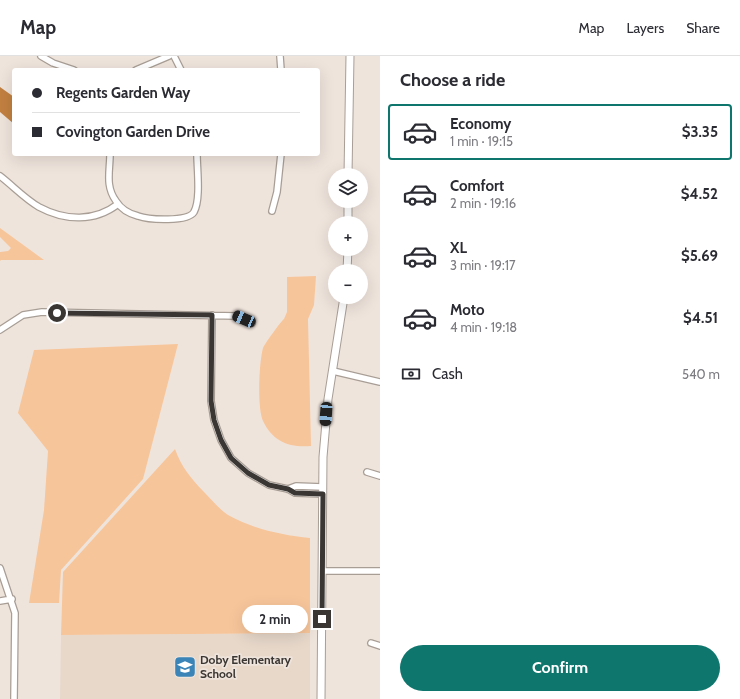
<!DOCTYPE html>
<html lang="en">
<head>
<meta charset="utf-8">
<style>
	:root { --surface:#fff; --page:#f2f2f3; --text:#2b2b33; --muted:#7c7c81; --line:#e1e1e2; --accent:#0f766e }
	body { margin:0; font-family:Cabin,sans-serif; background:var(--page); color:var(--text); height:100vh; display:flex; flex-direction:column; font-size:15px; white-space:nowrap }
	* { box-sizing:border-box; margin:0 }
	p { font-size:13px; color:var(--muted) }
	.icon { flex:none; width:22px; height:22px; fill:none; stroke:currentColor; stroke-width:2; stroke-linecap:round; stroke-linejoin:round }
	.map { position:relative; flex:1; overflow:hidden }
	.drawer { display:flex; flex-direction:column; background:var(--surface); width:360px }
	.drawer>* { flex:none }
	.guide { position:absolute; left:12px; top:12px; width:308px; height:88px; border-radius:4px; box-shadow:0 4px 16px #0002; display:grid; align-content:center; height:88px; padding:0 20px; background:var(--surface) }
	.controls { position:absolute; left:328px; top:112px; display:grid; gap:8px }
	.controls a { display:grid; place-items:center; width:40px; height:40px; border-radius:50%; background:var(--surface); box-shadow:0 4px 16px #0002; font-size:20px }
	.end { position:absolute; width:18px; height:18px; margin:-9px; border:5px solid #3a3633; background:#fff; box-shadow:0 0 0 2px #fff }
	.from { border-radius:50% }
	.bubble { position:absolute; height:28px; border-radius:14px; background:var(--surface); box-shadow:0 4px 16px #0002; font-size:13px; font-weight:800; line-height:28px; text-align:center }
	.car { position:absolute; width:12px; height:24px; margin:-12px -6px; border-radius:5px; box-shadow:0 0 3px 1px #0007; background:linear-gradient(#222 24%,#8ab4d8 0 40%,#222 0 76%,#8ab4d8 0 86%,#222 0) }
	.guide b { display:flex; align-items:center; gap:14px; height:38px; font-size:15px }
	.guide b+b { border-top:1px solid var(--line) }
	.guide i { width:10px; height:10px; background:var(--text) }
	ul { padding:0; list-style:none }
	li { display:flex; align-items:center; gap:12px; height:56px; margin:0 8px 6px; padding:0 12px; border:2px solid transparent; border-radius:4px }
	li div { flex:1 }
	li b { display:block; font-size:15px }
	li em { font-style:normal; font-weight:800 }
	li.current { border-color:var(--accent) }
	li>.icon { width:36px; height:36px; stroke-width:1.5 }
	h2 { padding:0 20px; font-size:18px; line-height:48px }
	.pay { display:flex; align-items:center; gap:10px; height:44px; padding:0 20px; font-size:15px }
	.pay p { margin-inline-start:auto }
	.cta { display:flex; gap:8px; margin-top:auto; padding:8px 20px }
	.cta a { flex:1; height:46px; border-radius:24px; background:var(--accent); color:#fff; font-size:16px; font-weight:800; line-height:46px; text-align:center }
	header { display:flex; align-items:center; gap:24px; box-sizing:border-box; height:56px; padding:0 20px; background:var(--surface); border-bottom:1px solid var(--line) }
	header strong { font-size:19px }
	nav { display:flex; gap:22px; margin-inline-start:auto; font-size:14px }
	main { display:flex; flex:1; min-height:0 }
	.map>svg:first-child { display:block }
	.built { fill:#e7d8ca }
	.green { fill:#f7c59a }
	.water { fill:#c28040 }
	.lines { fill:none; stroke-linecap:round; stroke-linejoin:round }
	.street-casing { stroke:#a89e96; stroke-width:8 }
	.secondary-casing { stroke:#a89e96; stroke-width:9 }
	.street { stroke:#fff; stroke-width:5.5 }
	.secondary { stroke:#fff; stroke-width:7 }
	.route { stroke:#3a3633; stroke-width:5 }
	.labels { text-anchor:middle; stroke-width:3.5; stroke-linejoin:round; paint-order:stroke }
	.poi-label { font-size:12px; font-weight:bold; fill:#3a3633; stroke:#efe4dc; text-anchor:start }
</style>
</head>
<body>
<header>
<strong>Map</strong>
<nav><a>Map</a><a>Layers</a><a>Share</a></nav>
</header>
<main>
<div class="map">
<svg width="380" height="643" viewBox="0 0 380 643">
	<rect width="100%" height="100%" fill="#efe4dc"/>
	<path class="built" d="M310 577V643H60L61 579Z"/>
	<path class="green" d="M0 172 44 204H1L0 205V196L8 195 11 192 0 181Z
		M316 220 314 249 308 263 311 390C290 392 273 386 263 365 257 352 259 306 263 292 264 289 281 265 284 263L287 256V221Z
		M178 288 143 423 61 514 59 547H29L44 454 48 395 18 357 34 294Z
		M175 393C182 412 190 421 204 436 211 443 219 453 228 459 253 473 282 479 310 482V577L61 579 63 516Z"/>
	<path class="water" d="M0 31 14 41V68L0 56Z"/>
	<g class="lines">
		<g class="street-casing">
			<path id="street" d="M41 0 53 7 74 14
				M174 0 181 14
				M280 0 281 14
				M136 14 169 0
				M110 98C110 115 105 130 116 145 121 153 130 158 138 160 149 164 188 166 194 156 201 143 197 113 197 98
				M0 120C13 130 25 143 39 151 65 165 95 166 118 148
				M272 155 277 136 281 98
				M212 259 211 345 214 364 221 384 231 402 248 417 269 429 288 433 295 437 323 438
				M0 274 23 259 42 256 236 260 252 267
				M333 315 380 326
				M367 416 380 420
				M288 433 296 430 323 431
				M0 512 15 557 14 643
				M322 515H380
				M0 545 12 543
				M371 587 380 590"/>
		</g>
		<g class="secondary-casing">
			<path id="secondary" d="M348 119 350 0
				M348 167V145
				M347 215 348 193
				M321 643 323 401 328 343 344 241"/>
		</g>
		<use href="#street" class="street"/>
		<use href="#secondary" class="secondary"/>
	</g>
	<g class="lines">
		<path class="route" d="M57 257 212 259 211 345 214 364 221 384 231 402 248 417 269 429 288 433 295 437 323 438 322 563"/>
	</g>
	<defs>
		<g id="school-square" transform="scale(1.15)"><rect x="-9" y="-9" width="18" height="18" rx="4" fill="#3a84b8" stroke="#efe4dc"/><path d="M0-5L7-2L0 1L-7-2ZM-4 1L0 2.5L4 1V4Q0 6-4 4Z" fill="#fff"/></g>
	</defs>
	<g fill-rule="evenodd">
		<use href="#school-square" x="185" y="611"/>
	</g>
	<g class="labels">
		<g class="poi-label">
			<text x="200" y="608">Doby Elementary<tspan x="200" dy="14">School</tspan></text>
		</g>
	</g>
</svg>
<div class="controls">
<a><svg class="icon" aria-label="layers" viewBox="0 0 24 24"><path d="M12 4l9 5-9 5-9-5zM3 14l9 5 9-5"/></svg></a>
<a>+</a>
<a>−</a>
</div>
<i class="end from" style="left:57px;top:257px"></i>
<i class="end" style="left:322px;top:563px"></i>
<div class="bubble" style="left:242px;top:549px;width:66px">2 min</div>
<i class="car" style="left:244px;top:263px;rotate:293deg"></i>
<i class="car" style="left:326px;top:358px;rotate:184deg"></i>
<div class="guide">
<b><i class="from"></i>Regents Garden Way</b>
<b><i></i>Covington Garden Drive</b>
</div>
</div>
<section class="drawer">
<h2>Choose a ride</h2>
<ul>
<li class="current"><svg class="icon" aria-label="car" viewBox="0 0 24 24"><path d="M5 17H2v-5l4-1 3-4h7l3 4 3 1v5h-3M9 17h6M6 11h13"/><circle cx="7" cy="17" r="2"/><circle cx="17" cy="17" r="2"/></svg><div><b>Economy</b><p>1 min · 19:15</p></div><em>$3.35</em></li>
<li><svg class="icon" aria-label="car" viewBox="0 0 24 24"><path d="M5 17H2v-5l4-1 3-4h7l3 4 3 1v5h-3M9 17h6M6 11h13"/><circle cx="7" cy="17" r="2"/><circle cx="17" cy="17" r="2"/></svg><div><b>Comfort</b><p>2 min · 19:16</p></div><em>$4.52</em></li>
<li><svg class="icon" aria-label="car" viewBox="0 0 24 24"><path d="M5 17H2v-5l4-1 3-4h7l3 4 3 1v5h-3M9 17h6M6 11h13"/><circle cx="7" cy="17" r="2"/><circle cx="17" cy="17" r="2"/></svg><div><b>XL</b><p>3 min · 19:17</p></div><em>$5.69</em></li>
<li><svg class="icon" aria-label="car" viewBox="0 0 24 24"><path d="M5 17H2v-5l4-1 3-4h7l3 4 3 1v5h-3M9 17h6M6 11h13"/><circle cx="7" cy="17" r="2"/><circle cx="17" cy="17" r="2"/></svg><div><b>Moto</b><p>4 min · 19:18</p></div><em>$4.51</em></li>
</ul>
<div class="pay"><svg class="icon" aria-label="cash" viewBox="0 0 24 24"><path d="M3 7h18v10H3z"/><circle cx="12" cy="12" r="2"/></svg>Cash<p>540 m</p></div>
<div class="cta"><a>Confirm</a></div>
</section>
</main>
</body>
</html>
